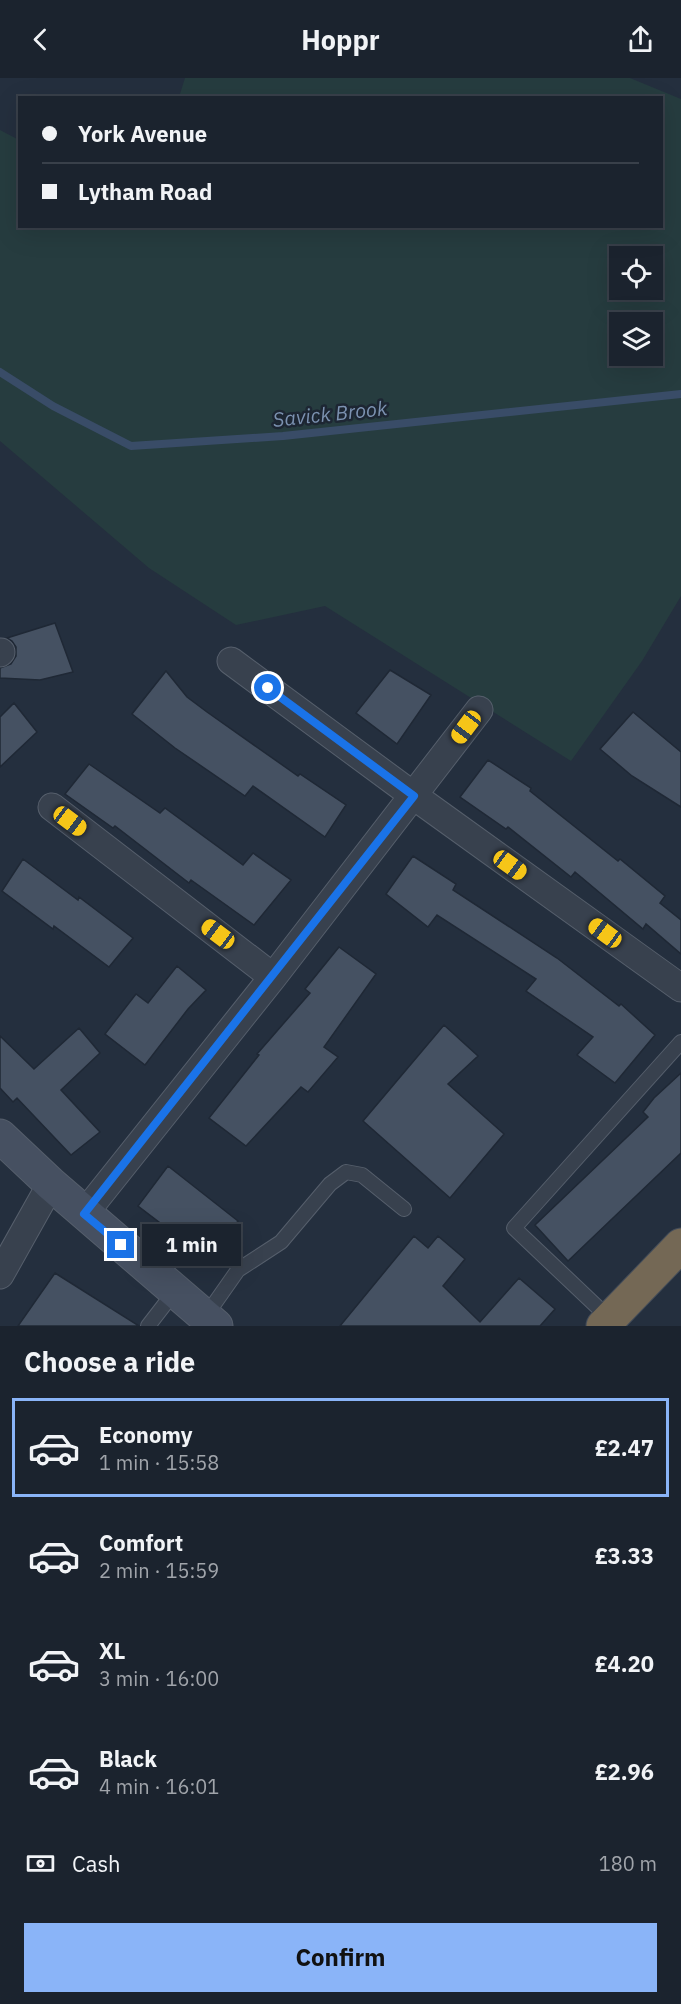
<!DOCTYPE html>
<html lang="en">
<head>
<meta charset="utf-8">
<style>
	:root { --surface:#1b232e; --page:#282f3a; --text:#f1f3f6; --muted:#a0a4aa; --line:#39404a; --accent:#8ab4f8 }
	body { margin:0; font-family:"IBM Plex Sans",sans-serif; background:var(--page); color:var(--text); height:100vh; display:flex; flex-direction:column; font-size:22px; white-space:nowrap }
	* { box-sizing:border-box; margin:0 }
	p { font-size:20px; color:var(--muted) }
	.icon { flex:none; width:33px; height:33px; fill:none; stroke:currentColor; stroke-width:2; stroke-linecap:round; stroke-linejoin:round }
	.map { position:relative; height:1248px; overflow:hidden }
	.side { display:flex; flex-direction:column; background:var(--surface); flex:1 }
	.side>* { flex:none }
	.hud { position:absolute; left:18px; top:18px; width:645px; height:132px; border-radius:0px; box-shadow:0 6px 24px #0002,0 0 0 2px var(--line); display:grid; align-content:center; height:132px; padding:0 24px; background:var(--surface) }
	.fabs { position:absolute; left:609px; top:168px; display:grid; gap:12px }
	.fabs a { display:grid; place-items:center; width:54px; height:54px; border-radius:0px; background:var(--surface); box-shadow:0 6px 24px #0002,0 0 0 2px var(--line); font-size:30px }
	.end { position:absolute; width:27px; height:27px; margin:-14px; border:8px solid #1a73e8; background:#fff; box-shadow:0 0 0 3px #fff }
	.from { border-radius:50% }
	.bubble { position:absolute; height:42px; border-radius:0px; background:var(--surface); box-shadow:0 6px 24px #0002,0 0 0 2px var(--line); font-size:20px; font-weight:700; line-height:42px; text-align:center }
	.car { position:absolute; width:18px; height:36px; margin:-18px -9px; border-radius:8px; box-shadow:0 0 4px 2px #0007; background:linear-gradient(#f5c518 24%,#345 0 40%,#f5c518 0 76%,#345 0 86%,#f5c518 0) }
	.hud b { display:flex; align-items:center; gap:21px; height:57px; font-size:22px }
	.hud b+b { border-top:2px solid var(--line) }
	.hud i { width:15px; height:15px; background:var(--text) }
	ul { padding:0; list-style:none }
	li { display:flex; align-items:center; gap:18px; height:99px; margin:0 12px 9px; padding:0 12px; border:3px solid transparent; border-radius:0px }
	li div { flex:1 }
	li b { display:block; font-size:22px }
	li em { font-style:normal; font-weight:700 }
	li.on { border-color:var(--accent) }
	li>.icon { width:54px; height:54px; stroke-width:1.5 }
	h2 { padding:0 24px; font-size:27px; line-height:72px }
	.pay { display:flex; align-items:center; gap:15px; height:66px; padding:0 24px; font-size:22px }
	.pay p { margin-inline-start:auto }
	.primary-button { display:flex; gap:12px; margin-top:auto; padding:12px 24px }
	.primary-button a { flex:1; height:69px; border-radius:0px; background:var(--accent); color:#111; font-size:24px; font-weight:700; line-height:69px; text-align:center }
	header { display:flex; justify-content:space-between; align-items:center; height:78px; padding:0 24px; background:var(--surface); font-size:27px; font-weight:700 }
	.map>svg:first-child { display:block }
	.green { fill:#263c3f; fill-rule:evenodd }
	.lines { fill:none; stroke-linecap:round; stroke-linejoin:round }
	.stream { stroke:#394c67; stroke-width:8 }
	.building { fill:#455162; stroke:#1f2835; stroke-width:1.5 }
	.lane-casing { stroke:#565f6c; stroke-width:16 }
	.street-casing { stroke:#565f6c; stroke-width:29 }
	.secondary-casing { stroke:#565f6c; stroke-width:35 }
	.highway-casing { stroke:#434c59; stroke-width:35 }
	.lane { stroke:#38414e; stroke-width:14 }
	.street { stroke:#38414e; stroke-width:27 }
	.secondary { stroke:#465061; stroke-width:33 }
	.highway { stroke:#746855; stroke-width:33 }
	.route { stroke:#1a73e8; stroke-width:8 }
	.labels { text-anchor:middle; stroke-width:5; stroke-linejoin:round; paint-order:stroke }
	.water-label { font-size:20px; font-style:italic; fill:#7c92b1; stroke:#1d2633 }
</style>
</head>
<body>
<header><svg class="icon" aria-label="back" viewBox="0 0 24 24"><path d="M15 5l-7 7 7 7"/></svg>Hoppr<svg class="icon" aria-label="share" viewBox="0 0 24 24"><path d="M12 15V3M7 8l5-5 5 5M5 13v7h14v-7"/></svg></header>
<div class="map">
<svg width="681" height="1248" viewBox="0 0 681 1248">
	<rect width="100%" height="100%" fill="#242f3e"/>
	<path class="green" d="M185 0H630L681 21V518L642 583 571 683 325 528 236 547 149 490 0 363V52L19 62 20 148H662V20L179 19ZM620 178H652V212H620ZM620 244H652V278H620Z"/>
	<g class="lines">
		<path class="stream" d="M0 294 53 328 131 368 283 358 681 316"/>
	</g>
	<path class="building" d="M55 545 73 594 40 602 0 600V590L11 586 16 578V569L12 563 7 560Z
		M390 592 431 617 397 666 356 635Z
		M166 593 187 619 207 634 298 698 300 696 346 727 325 759 253 708 245 718 175 670 132 636Z
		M14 625 37 654 0 689V639Z
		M633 634 681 674V729L632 698 600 671Z
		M488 682 531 710 530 713 618 783 620 781 665 818 660 825 681 842V876L646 846 643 851 575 794 571 799 508 749 506 751 460 719Z
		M89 686 160 735 165 730 243 787 253 775 291 802 254 847 191 802 189 805 115 748 113 750 65 716Z
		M413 778 456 806 453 812 557 880 619 928 621 926 655 957 615 1005 577 977 593 959 526 913 536 901 437 837 428 849 386 816Z
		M23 781 78 822 79 819 133 860 109 889 54 848 53 851 2 813Z
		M339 869 376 896 324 969 338 979 308 1014 301 1009 246 1068 209 1040 259 977 257 976 310 915 305 911Z
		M177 888 206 912 188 931 145 987 105 956 136 916 148 925Z
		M444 947 478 978 448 1006 504 1056 450 1120 363 1043Z
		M79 950 100 975 61 1012 100 1054 71 1077 17 1020 13 1024 0 1010V958L34 991Z
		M681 995V1075L568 1183 535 1147 648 1039 643 1034 654 1020Z
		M168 1088 238 1143 204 1185 162 1151 164 1148 138 1128Z
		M414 1158 428 1170 438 1158 465 1181 443 1208 480 1244 519 1200 555 1231 540 1248H340Z
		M55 1195 139 1248H18Z"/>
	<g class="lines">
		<g class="lane-casing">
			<path id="lane" d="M205 1239 238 1192 281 1164 330 1106 346 1094 362 1097 404 1131
				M610 1241 514 1150 681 964
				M148 1248 175 1213"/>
		</g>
		<g class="street-casing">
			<path id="street" d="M0 575 1 574
				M231 583 414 718 681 910
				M52 729 273 899
				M84 1136 273 899 479 632
				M0 1197 51 1106"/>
		</g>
		<g class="secondary-casing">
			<path id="secondary" d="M0 1058 51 1106 216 1248"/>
		</g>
		<g class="highway-casing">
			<path id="highway" d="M603 1248 681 1167"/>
		</g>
		<use href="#lane" class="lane"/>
		<use href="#street" class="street"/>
		<use href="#secondary" class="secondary"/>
		<use href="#highway" class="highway"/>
	</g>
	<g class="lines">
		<path class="route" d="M121 1167 84 1136 414 718 268 610"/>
	</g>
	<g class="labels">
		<g class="water-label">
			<text transform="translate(330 336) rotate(-6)" y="7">Savick Brook</text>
		</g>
	</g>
</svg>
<div class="fabs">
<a><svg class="icon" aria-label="locate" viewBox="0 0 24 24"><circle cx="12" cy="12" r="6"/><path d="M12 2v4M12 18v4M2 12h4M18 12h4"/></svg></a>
<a><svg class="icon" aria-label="layers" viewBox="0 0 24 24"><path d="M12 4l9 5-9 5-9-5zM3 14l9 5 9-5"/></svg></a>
</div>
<i class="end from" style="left:268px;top:610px"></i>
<i class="end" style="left:121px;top:1167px"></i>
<div class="bubble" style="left:142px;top:1146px;width:99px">1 min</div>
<i class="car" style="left:466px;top:649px;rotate:217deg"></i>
<i class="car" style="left:70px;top:743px;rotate:127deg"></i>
<i class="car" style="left:510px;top:787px;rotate:126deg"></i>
<i class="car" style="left:605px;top:855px;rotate:306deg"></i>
<i class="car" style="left:218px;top:856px;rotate:307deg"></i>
<div class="hud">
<b><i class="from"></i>York Avenue</b>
<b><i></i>Lytham Road</b>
</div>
</div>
<section class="side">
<h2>Choose a ride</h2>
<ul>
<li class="on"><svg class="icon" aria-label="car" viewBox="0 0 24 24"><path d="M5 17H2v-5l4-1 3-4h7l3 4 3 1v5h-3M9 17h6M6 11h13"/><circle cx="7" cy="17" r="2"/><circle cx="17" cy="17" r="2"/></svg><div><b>Economy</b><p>1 min · 15:58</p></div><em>£2.47</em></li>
<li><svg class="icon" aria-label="car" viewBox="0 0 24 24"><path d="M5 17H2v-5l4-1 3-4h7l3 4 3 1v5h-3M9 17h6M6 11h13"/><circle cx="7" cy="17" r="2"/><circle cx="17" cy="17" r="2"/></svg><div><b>Comfort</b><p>2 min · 15:59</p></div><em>£3.33</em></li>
<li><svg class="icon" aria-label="car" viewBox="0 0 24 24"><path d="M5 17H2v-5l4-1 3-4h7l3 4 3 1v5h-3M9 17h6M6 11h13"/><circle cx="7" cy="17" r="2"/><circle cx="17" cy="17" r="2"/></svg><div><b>XL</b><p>3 min · 16:00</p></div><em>£4.20</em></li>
<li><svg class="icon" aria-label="car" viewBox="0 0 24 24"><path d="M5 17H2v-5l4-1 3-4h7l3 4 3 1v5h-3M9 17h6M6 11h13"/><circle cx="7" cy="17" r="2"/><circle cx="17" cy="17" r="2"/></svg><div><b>Black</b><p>4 min · 16:01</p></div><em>£2.96</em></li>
</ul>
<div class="pay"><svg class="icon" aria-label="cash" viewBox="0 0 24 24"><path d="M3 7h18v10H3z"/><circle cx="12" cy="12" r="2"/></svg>Cash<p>180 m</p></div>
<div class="primary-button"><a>Confirm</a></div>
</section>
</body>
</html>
